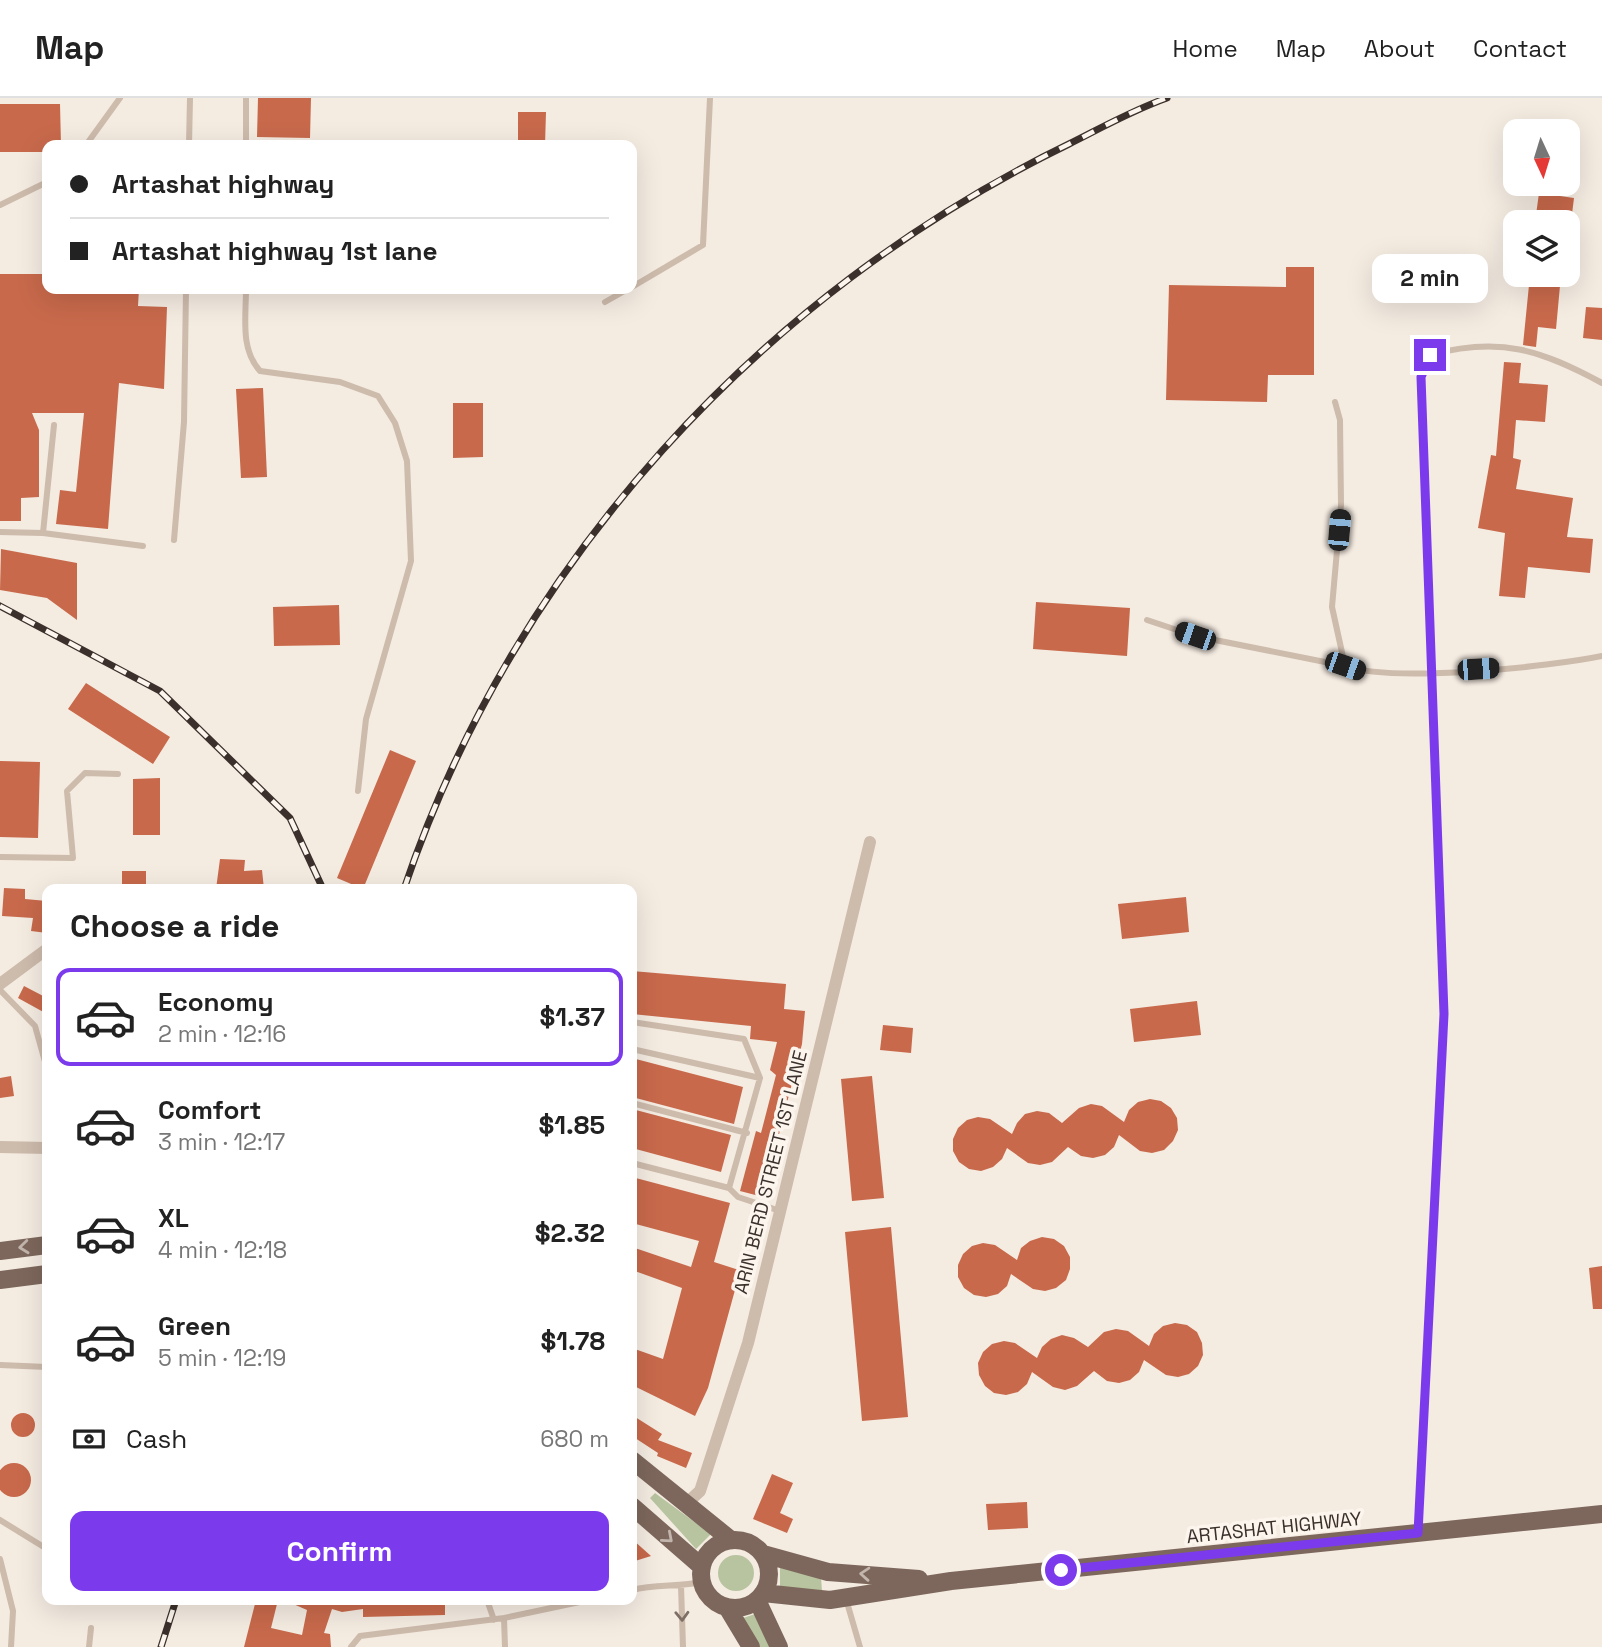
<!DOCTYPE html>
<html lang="en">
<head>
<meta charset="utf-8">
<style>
	:root { --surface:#fff; --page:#f6f6f6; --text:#222; --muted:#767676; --line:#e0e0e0; --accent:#7c3aed }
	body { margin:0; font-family:"Space Grotesk",sans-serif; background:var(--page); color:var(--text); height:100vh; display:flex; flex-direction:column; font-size:26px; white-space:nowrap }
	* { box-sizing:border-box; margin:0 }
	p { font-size:23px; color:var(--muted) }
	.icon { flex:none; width:38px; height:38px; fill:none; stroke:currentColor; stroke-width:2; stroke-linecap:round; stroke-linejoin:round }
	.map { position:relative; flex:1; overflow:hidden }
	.details { position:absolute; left:42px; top:786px; width:595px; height:721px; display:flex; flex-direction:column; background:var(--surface); border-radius:14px; box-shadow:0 7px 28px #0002 }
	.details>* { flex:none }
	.guide { position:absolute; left:42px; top:42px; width:595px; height:154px; border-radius:14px; box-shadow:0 7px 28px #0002; display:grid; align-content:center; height:154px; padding:0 28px; background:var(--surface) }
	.needle { width:46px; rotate:176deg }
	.fabs { position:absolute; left:1503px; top:21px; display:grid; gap:14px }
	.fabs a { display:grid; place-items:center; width:77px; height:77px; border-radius:14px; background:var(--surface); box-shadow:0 7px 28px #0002; font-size:35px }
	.end { position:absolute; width:32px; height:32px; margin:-16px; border:9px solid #7c3aed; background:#fff; box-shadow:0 0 0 4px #fff }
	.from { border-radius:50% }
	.bubble { position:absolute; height:49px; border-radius:14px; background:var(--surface); box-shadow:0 7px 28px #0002; font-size:23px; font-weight:800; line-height:49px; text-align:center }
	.car { position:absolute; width:21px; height:42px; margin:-21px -10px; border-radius:9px; box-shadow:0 0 5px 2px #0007; background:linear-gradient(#222 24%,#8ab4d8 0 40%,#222 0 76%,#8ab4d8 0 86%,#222 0) }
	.guide b { display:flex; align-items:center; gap:24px; height:66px; font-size:26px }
	.guide b+b { border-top:2px solid var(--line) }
	.guide i { width:18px; height:18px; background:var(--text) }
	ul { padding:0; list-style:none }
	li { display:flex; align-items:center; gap:21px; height:98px; margin:0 14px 10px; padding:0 14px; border:4px solid transparent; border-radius:14px }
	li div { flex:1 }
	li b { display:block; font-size:26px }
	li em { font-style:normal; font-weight:800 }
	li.active { border-color:var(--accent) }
	li>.icon { width:63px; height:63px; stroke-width:1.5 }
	h2 { padding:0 28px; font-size:32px; line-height:84px }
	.pay { display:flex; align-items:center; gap:18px; height:77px; padding:0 28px; font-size:26px }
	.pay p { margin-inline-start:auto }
	.action { display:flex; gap:14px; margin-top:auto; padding:14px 28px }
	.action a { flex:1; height:80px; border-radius:14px; background:var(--accent); color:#fff; font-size:28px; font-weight:800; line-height:80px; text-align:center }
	header { display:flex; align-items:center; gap:42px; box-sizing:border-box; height:98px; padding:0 35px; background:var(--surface); border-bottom:2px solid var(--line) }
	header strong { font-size:33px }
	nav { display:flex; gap:38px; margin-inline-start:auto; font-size:24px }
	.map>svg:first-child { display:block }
	.green { fill:#b8c4a0 }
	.building { fill:#c8694b }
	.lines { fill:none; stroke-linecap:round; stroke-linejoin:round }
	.lane { stroke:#cdbbac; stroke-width:6 }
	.street { stroke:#cdbbac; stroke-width:12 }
	.primary { stroke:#7d675c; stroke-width:18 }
	.rail-casing { stroke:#3b302b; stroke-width:7 }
	.rail { stroke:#fbf5ee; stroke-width:4.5; stroke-dasharray:13; stroke-linecap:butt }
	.oneway { stroke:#c2b5ac }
	.oneway2 { stroke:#7d6f65 }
	.route { stroke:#7c3aed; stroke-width:9 }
	.labels { text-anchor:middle; stroke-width:7; stroke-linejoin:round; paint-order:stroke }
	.street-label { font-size:19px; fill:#3b302b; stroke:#fbf5ee }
</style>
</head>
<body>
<header>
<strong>Map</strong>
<nav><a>Home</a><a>Map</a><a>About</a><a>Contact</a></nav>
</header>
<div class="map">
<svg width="1602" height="1549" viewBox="0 0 1602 1549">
	<rect width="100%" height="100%" fill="#f4ebe1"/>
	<path class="green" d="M655 1395 711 1436 696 1451 650 1400Z
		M718 1475a18 18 0 1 1 36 0a18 18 0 1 1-36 0Z
		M780 1469 821 1479 822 1493 780 1491Z
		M758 1515 770 1549H760L743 1520Z"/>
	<path class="building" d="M258 0H311L310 40 257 39Z
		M0 6H60L61 47H47V54H0Z
		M518 14H546L545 47H518Z
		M1539 95 1574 100 1571 124H1535Z
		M1286 169H1314V277H1268L1267 304 1166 302 1169 187 1286 189Z
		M0 176H47V191H139L138 208 167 209 164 291 119 285 108 431 56 426 60 392 76 394 84 315H32L39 332V399L21 400V423H0Z
		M1530 177H1561L1556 231 1538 229 1536 249 1523 247Z
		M1586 209 1602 210V242L1583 240Z
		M1504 264 1521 265 1519 285 1548 287 1545 324 1516 322 1513 360 1521 362 1516 391 1573 400 1567 439 1593 441 1590 475 1528 469 1525 500 1499 498 1505 435 1478 430 1491 357 1496 358Z
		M263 290 267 379 241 380 236 291Z
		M453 305H483V359L453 360Z
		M1 451 77 465V522L47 500 0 492Z
		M1036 504 1130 510 1127 558 1033 551Z
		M339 507 340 547 274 548 273 509Z
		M86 585 170 639 153 666 68 611Z
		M390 652 416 663 363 791 337 780Z
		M0 663 40 664 38 740 0 739Z
		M160 680V737H133V681Z
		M220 761 245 762 244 773 262 772 264 791H216Z
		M122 773H146V788H140V791H122Z
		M4 790 25 791V801L47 803V835L31 833 33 820 2 818Z
		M1186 799 1189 834 1122 841 1118 806Z
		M632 873 786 886 784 911 805 913 802 946 763 1099 740 1093 756 1033 761 1035 776 977 770 972 777 944 750 941 751 928 632 916Z
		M24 888 47 900V916L18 900Z
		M1197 903 1201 937 1134 944 1130 911Z
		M883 927 913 930 911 955 880 952Z
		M632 960 743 989 734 1026 632 999Z
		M11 978 14 998 0 1000V980Z
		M872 978 884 1100 852 1103 841 981Z
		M1150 1001 1161 1003 1171 1010 1177 1020 1178 1032 1173 1043 1164 1052 1152 1055 1140 1053 1119 1037 1114 1049 1105 1057 1093 1060 1081 1058 1068 1049 1052 1064 1040 1067 1028 1065 1007 1050 1002 1061 993 1069 981 1073 969 1071 959 1064 953 1053V1041L958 1030 967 1022 978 1019 990 1021 1012 1036 1017 1025 1025 1016 1037 1013 1049 1015 1062 1025 1079 1010 1091 1006 1102 1008 1124 1024 1129 1012 1138 1004Z
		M632 1011 731 1037 721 1074 632 1050Z
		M632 1079 730 1105 714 1164 745 1174 739 1193 735 1192 708 1290 695 1318 632 1287V1250L663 1261 682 1190 632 1172V1149L691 1169 699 1143 632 1125Z
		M891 1129 908 1319 862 1323 845 1134Z
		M1042 1139 1054 1141 1064 1148 1070 1159V1171L1066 1182 1056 1190 1045 1193 1033 1191 1011 1176 1007 1188 998 1196 986 1199 974 1197 964 1190 958 1179V1167L963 1156 972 1148 983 1145 995 1147 1017 1162 1021 1150 1030 1143Z
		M1602 1168V1211H1593L1589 1170Z
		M1175 1225 1187 1227 1197 1234 1202 1245 1203 1257 1198 1268 1189 1276 1178 1279 1166 1277 1144 1262 1139 1274 1130 1282 1119 1285 1107 1283 1094 1273 1077 1288 1065 1292 1053 1289 1032 1274 1027 1286 1018 1294 1006 1297 994 1295 985 1288 979 1277 978 1265 983 1254 992 1246 1004 1243 1015 1245 1037 1260 1042 1249 1051 1241 1062 1237 1074 1240 1088 1249 1104 1234 1116 1231 1128 1233 1149 1248 1154 1236 1163 1228Z
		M11 1327a12 12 0 1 1 24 0a12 12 0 1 1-24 0Z
		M632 1317 662 1336 658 1342 692 1355 686 1370 657 1358 658 1355 632 1338Z
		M-3 1382a17 17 0 1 1 34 0a17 17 0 1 1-34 0Z
		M772 1376 793 1385 780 1415 793 1421 787 1435 753 1421Z
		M1027 1404 1028 1430 988 1432 986 1406Z
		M632 1441 651 1458 632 1464Z
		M256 1502H278L271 1530 302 1537 307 1512 284 1502H445V1517L363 1519V1511L342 1514 332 1511 324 1535 330 1536 331 1549H244Z"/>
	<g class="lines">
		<path class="lane" d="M86 47 120 0
			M189 47 190 0
			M246 47V0
			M0 107 47 84
			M632 189 703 147 710 0
			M246 191C246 219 240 251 260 273L340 284 378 298 395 325 407 363 411 463 366 621 358 693
			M605 204 628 191
			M1335 304 1340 322 1341 407 1332 509 1345 568C1393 585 1549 569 1602 558
			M0 434 43 435 143 448
			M43 435 54 327
			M174 442 184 324 186 191
			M1147 522 1195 538 1345 568
			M0 759 73 760 67 693 85 675 118 676
			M0 892 35 928 47 971
			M632 924 744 941 760 980
			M632 951 760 980 729 1090
			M632 1005 747 1035
			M632 1065 729 1090 738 1099 780 1113
			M0 1267 47 1269
			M0 1422 47 1451
			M1418 1433 1444 916 1421 279 1430 257C1500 238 1541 252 1602 285
			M0 1461 13 1513 11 1549
			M681 1488 683 1549
			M632 1492C655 1486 679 1489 702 1484
			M846 1501 860 1549
			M487 1502 494 1522
			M504 1520 505 1549
			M89 1549 91 1530
			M351 1549 360 1538 504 1520 589 1502"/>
		<path class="street" d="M0 886 47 851
			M0 1049 47 1050
			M687 1405 700 1393 748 1245 870 744"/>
		<path class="primary" d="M0 1153 47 1147
			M0 1182 47 1176
			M632 1362 731 1442
			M632 1408 702 1469
			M701 1476a34 34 0 1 1 68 0a34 34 0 1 1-68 0Z
			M763 1456 828 1474 919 1481
			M763 1495 830 1502 951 1483 1602 1416
			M757 1502 779 1549
			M727 1509 751 1549"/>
		<g class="rail-casing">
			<path id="rail" d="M0 508 160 593 290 720 323 791
				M404 791C513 466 762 195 1069 46 1101 30 1133 12 1167 0
				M161 1549 176 1502"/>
		</g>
		<use href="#rail" class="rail"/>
	</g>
	<defs><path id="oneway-chevron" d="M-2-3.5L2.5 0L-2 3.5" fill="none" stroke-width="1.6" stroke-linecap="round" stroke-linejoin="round" transform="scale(1.75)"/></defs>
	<g class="oneway">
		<use href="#oneway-chevron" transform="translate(24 1149) rotate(174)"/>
		<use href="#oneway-chevron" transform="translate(668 1440) rotate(41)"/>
		<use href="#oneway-chevron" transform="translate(865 1476) rotate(-176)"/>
	</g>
	<use class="oneway2" href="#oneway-chevron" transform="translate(682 1518) rotate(88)"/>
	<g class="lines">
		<path class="route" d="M1061 1472 1418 1435 1444 916 1421 279 1430 257"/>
	</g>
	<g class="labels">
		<g class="street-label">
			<text transform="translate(770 1074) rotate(-76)" y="7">ARIN BERD STREET 1ST LANE</text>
			<text transform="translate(1274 1429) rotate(-6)" y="7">ARTASHAT HIGHWAY</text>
		</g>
	</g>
</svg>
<div class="fabs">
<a><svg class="needle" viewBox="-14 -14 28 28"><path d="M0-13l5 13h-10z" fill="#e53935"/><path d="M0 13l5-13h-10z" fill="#767676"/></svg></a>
<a><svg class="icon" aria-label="layers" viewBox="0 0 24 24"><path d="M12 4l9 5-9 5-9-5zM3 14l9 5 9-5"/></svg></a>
</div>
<i class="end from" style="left:1061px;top:1472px"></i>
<i class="end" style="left:1430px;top:257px"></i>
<div class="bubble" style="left:1372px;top:156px;width:116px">2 min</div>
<i class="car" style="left:1339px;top:432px;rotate:5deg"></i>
<i class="car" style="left:1195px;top:538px;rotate:289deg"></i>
<i class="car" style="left:1345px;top:568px;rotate:109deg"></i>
<i class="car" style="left:1478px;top:571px;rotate:86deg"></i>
<div class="guide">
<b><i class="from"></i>Artashat highway</b>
<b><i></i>Artashat highway 1st lane</b>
</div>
<section class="details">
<h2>Choose a ride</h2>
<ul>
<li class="active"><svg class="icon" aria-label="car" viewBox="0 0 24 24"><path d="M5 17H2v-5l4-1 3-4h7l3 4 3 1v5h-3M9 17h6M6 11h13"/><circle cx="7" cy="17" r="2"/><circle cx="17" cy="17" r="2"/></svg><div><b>Economy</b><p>2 min · 12:16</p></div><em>$1.37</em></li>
<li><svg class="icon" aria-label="car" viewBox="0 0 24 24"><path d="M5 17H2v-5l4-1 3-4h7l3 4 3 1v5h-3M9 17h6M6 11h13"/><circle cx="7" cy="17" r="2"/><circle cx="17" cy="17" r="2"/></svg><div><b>Comfort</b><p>3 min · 12:17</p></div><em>$1.85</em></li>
<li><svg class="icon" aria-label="car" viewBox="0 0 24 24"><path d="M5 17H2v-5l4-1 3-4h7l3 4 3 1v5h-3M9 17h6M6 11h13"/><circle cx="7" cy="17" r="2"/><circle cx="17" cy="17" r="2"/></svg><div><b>XL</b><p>4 min · 12:18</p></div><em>$2.32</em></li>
<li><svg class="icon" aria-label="car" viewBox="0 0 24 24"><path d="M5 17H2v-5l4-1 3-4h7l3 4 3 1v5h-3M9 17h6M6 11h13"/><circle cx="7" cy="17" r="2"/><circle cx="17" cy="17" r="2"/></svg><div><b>Green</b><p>5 min · 12:19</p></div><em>$1.78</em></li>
</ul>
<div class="pay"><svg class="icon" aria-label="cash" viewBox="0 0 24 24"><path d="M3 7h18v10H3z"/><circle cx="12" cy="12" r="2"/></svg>Cash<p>680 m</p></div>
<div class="action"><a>Confirm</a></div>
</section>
</div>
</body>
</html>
